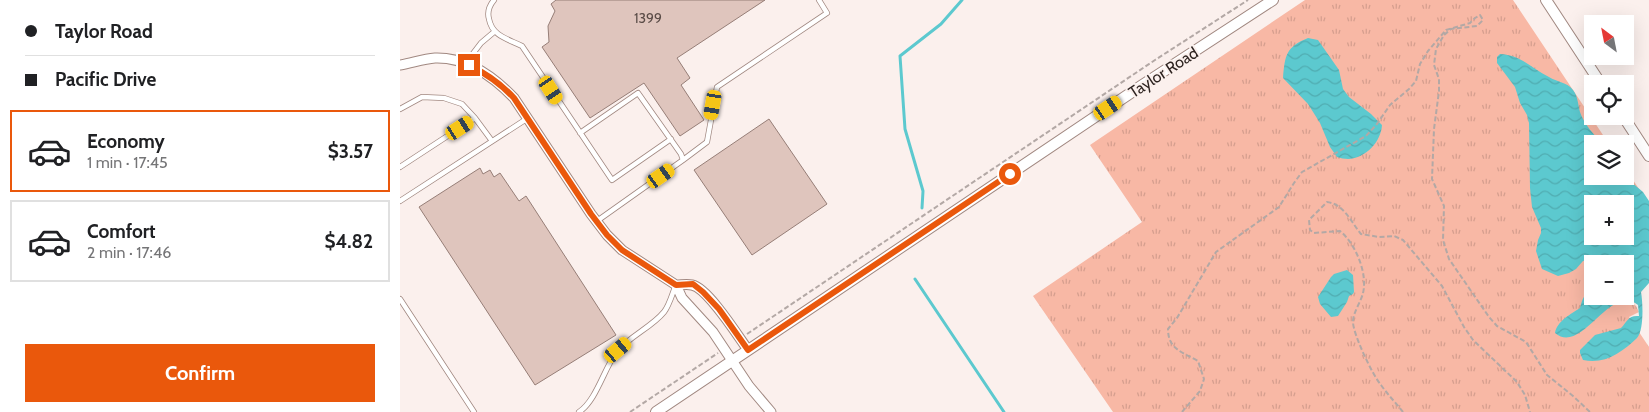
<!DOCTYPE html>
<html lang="en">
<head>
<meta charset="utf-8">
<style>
	:root { --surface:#fff; --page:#f2f2f2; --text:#202124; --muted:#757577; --line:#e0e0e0; --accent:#ea580c }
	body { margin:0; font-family:Cabin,sans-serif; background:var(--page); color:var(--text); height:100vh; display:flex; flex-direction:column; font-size:19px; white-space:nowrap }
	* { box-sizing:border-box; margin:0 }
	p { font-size:16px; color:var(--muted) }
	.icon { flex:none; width:28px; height:28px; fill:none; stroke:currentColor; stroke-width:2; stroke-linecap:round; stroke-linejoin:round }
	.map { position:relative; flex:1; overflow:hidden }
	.panel { display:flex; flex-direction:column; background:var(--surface); width:400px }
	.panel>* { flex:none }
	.top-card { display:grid; align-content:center; height:110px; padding:0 25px; background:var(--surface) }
	.needle { width:32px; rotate:328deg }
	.tools { position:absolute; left:1184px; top:15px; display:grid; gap:10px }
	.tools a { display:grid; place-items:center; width:50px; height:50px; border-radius:0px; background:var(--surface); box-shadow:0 5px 20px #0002; font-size:25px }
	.end { position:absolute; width:22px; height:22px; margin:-11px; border:6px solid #ea580c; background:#fff; box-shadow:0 0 0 2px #fff }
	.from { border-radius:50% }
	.car { position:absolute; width:15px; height:30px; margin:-15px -8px; border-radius:6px; box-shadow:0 0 4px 1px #0007; background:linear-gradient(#f5c518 24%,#345 0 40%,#f5c518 0 76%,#345 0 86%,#f5c518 0) }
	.top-card b { display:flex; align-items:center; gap:18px; height:48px; font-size:19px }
	.top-card b+b { border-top:1px solid var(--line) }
	.top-card i { width:12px; height:12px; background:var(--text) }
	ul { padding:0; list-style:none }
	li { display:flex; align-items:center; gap:15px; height:82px; margin:0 10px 8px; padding:0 15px; border:2px solid var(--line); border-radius:0px }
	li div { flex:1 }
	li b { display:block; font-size:19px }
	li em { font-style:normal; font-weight:700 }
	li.active { border-color:var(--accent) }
	li>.icon { width:45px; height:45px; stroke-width:1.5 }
	.button { display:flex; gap:10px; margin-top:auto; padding:10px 25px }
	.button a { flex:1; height:58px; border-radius:0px; background:var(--accent); color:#fff; font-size:20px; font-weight:700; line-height:58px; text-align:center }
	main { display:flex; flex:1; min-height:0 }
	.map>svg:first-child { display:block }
	.grass { fill:url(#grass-tufts); fill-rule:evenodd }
	.water { fill:url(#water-waves); fill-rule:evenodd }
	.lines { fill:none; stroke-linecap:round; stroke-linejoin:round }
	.stream { stroke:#5cc9cf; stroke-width:3 }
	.building { fill:#dfc5bd; stroke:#967e77 }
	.service-casing { stroke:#a18881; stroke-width:6 }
	.minor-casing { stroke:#a18881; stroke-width:11 }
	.tertiary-casing { stroke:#a18881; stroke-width:12 }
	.path { stroke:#b3a8a5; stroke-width:2; stroke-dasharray:5 2.5; stroke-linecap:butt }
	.service { stroke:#fff; stroke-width:4.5 }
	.minor { stroke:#fff; stroke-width:9 }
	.tertiary { stroke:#fff; stroke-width:10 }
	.route { stroke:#ea580c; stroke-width:6 }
	.labels { text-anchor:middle; stroke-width:4; stroke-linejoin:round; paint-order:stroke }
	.number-label { font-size:14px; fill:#5a4c47 }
	.street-label { font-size:16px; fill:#2d2320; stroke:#fbf0ed }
</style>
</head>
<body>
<main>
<section class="panel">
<div class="top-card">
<b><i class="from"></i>Taylor Road</b>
<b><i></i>Pacific Drive</b>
</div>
<ul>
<li class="active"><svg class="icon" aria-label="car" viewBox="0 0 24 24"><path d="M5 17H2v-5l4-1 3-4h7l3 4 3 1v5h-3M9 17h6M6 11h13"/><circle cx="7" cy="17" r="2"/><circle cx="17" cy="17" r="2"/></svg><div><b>Economy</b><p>1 min · 17:45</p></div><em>$3.57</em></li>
<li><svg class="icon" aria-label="car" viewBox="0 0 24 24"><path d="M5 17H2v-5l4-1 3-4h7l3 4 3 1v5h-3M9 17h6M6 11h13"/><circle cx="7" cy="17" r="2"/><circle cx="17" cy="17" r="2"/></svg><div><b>Comfort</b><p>2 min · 17:46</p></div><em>$4.82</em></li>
</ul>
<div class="button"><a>Confirm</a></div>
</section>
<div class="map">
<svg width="1249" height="412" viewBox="0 0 1249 412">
	<defs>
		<pattern id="grass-tufts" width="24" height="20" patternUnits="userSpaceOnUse" patternTransform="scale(1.25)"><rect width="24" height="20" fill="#f8b8a5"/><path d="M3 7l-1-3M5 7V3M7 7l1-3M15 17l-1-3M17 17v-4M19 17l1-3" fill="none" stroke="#d59e8e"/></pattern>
		<pattern id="water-waves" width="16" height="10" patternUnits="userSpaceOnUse" patternTransform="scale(1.25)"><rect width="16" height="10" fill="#5cc9cf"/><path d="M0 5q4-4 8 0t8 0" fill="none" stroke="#50acb1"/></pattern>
	</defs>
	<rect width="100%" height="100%" fill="#fbf0ed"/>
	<path class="grass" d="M905 0H1113L1209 144H1192V176H1225V168L1249 204V282L1219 302 1221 305 1231 302 1236 306 1239 312 1229 317 1249 347V412H713L633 296 742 222 690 145ZM1192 204H1225V236H1192ZM1192 264H1225V296H1192Z"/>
	<path class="water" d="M908 38 918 40 939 70 943 89 949 97 971 114 982 125C981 142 966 158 948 159 945 159 940 158 937 157L930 147 920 123 908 104 883 78C885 55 886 47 908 38Z
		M1100 54C1121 55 1131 68 1149 77 1157 82 1167 82 1173 90 1178 96 1178 105 1180 112 1184 124 1194 135 1203 144H1192V176H1225V164L1231 175 1230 181 1243 192 1249 201V283L1241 292C1243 303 1244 330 1237 338 1222 352 1205 365 1183 360L1180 353V350L1195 335 1221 328C1227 322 1228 315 1239 316L1238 305C1210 282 1182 356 1155 333 1157 321 1171 314 1180 308 1182 300 1184 294 1191 290L1192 291V296H1225V264H1207L1187 260 1183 261 1176 269 1169 273 1158 276 1142 269 1136 251 1138 240 1141 233V228L1132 207 1130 188 1129 123 1127 115 1120 103 1115 87 1097 63V57ZM1192 204H1225V236H1192Z
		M947 270 953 275 954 292 953 294 949 296 947 302 938 316 931 317 920 304 918 297 931 277 934 274Z"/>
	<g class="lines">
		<path class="stream" d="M522 208 523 191 505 129 500 56 541 24 562 0
			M515 279 604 412"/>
	</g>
	<path class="building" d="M156 0H365L277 58 290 78 281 85 304 120 280 136 244 83 190 118 142 47 149 42 148 26 155 11 151 4Z
		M369 119 427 204 352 255 294 170Z
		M80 168 83 174 90 170 94 177 100 173 119 201 126 196 216 335 135 385 19 207Z"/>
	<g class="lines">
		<g class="service-casing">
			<path id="service" d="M94 0C89 6 87 12 89 19 92 36 108 39 122 46L212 180 271 139
				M65 64 81 43 94 32
				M0 109 22 97 44 98 62 104 75 118
				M180 133 238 93 281 154 283 160 197 221
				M283 160 307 142 317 87 427 13 419 0
				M0 167 75 118 92 141
				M0 201 128 118
				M0 299 74 412
				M179 412C196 401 204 369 216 353 229 336 251 328 264 312 269 306 272 295 275 287"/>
		</g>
		<g class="minor-casing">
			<path id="minor" d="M0 65C12 63 23 59 35 58 67 57 94 77 114 98L191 214 207 235 222 250 276 285 282 298 313 332 349 386 371 412
				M276 285C281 285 287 284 292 285 308 288 338 336 348 350"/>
		</g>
		<g class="tertiary-casing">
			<path id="tertiary" d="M1146 0 1201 84
				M1223 116 1249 156
				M256 412 741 86 873 0"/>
		</g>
		<path class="path" d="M347 334 755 60 848 0
			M230 412 318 353
			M782 412 800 391 804 379 798 361C782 352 768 349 768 329L777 318 816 252 879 207 894 183 902 172 966 136 977 124 990 105 1009 89 1016 81 1020 64 1028 51 1046 30 1070 23 1075 18 1080 15 1083 20 1077 26 1051 29 1044 35 1036 49 1034 65 1039 79V91L1034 129 1032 179 1044 206 1043 240 1049 259 1089 317 1097 326 1126 342 1147 375 1173 396 1190 412
			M1003 412C996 403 988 395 981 385 973 376 953 334 953 322 953 312 961 302 963 293 968 273 955 243 940 231L914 233 910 230 909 220 927 202C944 204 951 222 961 234L979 237 994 236 1003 240 1042 286 1064 327 1073 340 1117 382 1125 395 1130 412"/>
		<use href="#service" class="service"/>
		<use href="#minor" class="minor"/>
		<use href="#tertiary" class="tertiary"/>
	</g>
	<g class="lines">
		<path class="route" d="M69 65C87 74 101 84 114 98L191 214 207 235 222 250 276 285 293 284 303 292 319 309 348 350 610 174"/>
	</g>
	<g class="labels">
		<g class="number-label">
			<text x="248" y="23">1399</text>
		</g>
		<g class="street-label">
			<text transform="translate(763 72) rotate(-33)" y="6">Taylor Road</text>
		</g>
	</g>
</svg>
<div class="tools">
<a><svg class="needle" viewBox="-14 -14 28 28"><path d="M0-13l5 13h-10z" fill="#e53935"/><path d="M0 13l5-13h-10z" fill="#757577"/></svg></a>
<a><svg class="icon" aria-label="locate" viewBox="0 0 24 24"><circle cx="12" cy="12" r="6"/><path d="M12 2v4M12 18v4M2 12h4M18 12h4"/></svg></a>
<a><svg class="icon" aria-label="layers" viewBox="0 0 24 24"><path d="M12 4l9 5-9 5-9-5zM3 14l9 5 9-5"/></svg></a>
<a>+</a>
<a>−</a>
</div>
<i class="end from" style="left:610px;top:174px"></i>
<i class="end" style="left:69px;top:65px"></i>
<i class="car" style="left:151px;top:90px;rotate:147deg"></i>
<i class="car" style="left:313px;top:105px;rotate:190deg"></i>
<i class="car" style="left:708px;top:108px;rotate:56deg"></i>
<i class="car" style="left:60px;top:128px;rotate:57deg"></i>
<i class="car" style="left:261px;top:176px;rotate:55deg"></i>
<i class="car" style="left:218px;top:350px;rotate:50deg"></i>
</div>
</main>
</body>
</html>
